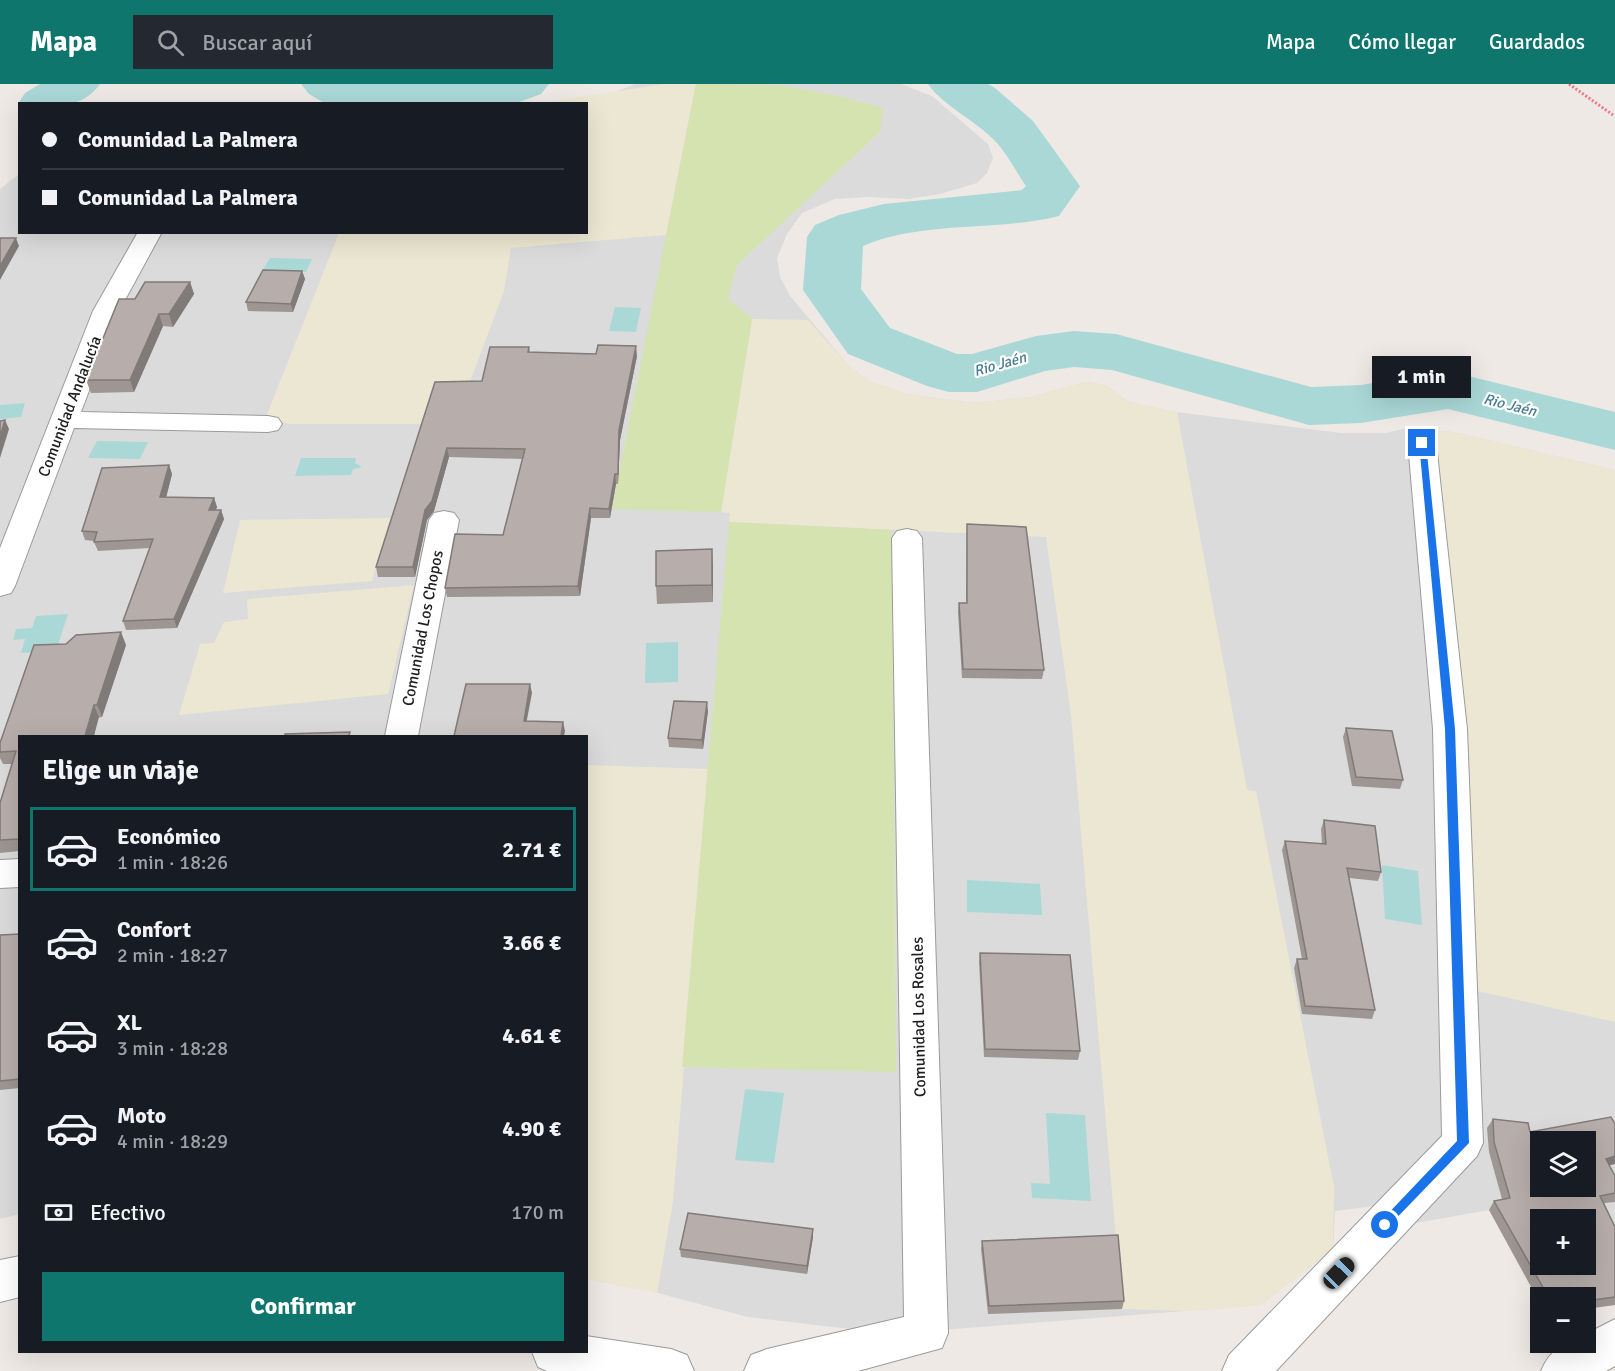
<!DOCTYPE html>
<html lang="es">
<head>
<meta charset="utf-8">
<style>
	:root { --surface:#171b24; --page:#242831; --text:#f1f3f6; --muted:#9ea1a6; --line:#363941; --accent:#0f766e }
	body { margin:0; font-family:Signika,sans-serif; background:var(--page); color:var(--text); height:100vh; display:flex; flex-direction:column; font-size:22px; white-space:nowrap }
	* { box-sizing:border-box; margin:0 }
	p { font-size:20px; color:var(--muted) }
	.icon { flex:none; width:33px; height:33px; fill:none; stroke:currentColor; stroke-width:2; stroke-linecap:round; stroke-linejoin:round }
	.map { position:relative; flex:1; overflow:hidden }
	.details { position:absolute; left:18px; top:651px; width:570px; height:618px; display:flex; flex-direction:column; background:var(--surface); border-radius:0px; box-shadow:0 6px 24px #0002 }
	.details>* { flex:none }
	.banner { position:absolute; left:18px; top:18px; width:570px; height:132px; border-radius:0px; box-shadow:0 6px 24px #0002; display:grid; align-content:center; height:132px; padding:0 24px; background:var(--surface) }
	.tools { position:absolute; left:1530px; top:1047px; display:grid; gap:12px }
	.tools a { display:grid; place-items:center; width:66px; height:66px; border-radius:0px; background:var(--surface); box-shadow:0 6px 24px #0002; font-size:30px }
	.end { position:absolute; width:27px; height:27px; margin:-14px; border:8px solid #1a73e8; background:#fff; box-shadow:0 0 0 3px #fff }
	.from { border-radius:50% }
	.bubble { position:absolute; height:42px; border-radius:0px; background:var(--surface); box-shadow:0 6px 24px #0002; font-size:20px; font-weight:800; line-height:42px; text-align:center }
	.car { position:absolute; width:18px; height:36px; margin:-18px -9px; border-radius:8px; box-shadow:0 0 4px 2px #0007; background:linear-gradient(#222 24%,#8ab4d8 0 40%,#222 0 76%,#8ab4d8 0 86%,#222 0) }
	.banner b { display:flex; align-items:center; gap:21px; height:57px; font-size:22px }
	.banner b+b { border-top:2px solid var(--line) }
	.banner i { width:15px; height:15px; background:var(--text) }
	ul { padding:0; list-style:none }
	li { display:flex; align-items:center; gap:18px; height:84px; margin:0 12px 9px; padding:0 12px; border:3px solid transparent; border-radius:0px }
	li div { flex:1 }
	li b { display:block; font-size:22px }
	li em { font-style:normal; font-weight:800 }
	li.active { border-color:var(--accent) }
	li>.icon { width:54px; height:54px; stroke-width:1.5 }
	h2 { padding:0 24px; font-size:27px; line-height:72px }
	.pay { display:flex; align-items:center; gap:15px; height:66px; padding:0 24px; font-size:22px }
	.pay p { margin-inline-start:auto }
	.primary-button { display:flex; gap:12px; margin-top:auto; padding:12px 24px }
	.primary-button a { flex:1; height:69px; border-radius:0px; background:var(--accent); color:#fff; font-size:24px; font-weight:800; line-height:69px; text-align:center }
	header { display:flex; align-items:center; gap:36px; box-sizing:border-box; height:84px; padding:0 30px; background:var(--accent); color:#fff }
	header strong { font-size:28px }
	nav { display:flex; gap:33px; margin-inline-start:auto; font-size:21px }
	.search { width:420px; height:54px; background:var(--page); display:flex; align-items:center; gap:15px; box-sizing:border-box; padding:0 21px; border-radius:0px; color:var(--muted); font-size:22px }
	.map>svg:first-child { display:block }
	.residential { fill:#dcdbdb; fill-rule:evenodd }
	.farmland { fill:#ebe7d2 }
	.grass { fill:#d5e3b0 }
	.water { fill:#aad8d7 }
	.lines { fill:none; stroke-linecap:round; stroke-linejoin:round }
	.river { fill:#aad8d7; fill-rule:evenodd }
	.minor-casing { stroke:#9b9b9b; stroke-width:2 }
	.path { stroke:#ec7887; stroke-width:3; stroke-dasharray:2 2; stroke-linecap:butt }
	.minor { fill:#fff; fill-rule:evenodd }
	.wall { fill:#9d9693 }
	.shaded-wall { fill:#807a78 }
	.building { fill:#b7aeab; stroke:#807a78; stroke-width:1.5; fill-rule:evenodd }
	.route { fill:#1a73e8 }
	.labels { text-anchor:middle; stroke-width:4.5; stroke-linejoin:round; paint-order:stroke }
	.far-water-label { font-size:15px; font-style:italic; fill:#4a7c8f; stroke:#fff }
	.street-label { font-size:16px; fill:#1e1e1e; stroke:#fff }
</style>
</head>
<body>
<header>
<strong>Mapa</strong>
<div class="search"><svg class="icon" aria-label="search" viewBox="0 0 24 24"><circle cx="10" cy="10" r="6"/><path d="M15 15l6 6"/></svg>Buscar aquí</div>
<nav><a>Mapa</a><a>Cómo llegar</a><a>Guardados</a></nav>
</header>
<div class="map">
<svg width="1615" height="1287" viewBox="0 0 1615 1287">
	<rect width="100%" height="100%" fill="#eee9e5"/>
	<path class="residential" d="M635 0H901L932 12 988 60 993 74 987 89 977 99 940 110 908 115 869 113 835 115 802 129 787 150 777 174 780 193 790 212 850 283 871 298 907 310 974 319 1030 313 1087 298 1106 301 1129 318 1177 328 1341 349H1385L1407 344 1453 348 1615 386V1221L1587 1225 1596 1251 1586 1250V1214H1540V1220L1489 1126 1411 1140 1391 1120 1335 1127 1333 1165 1261 1221 942 1246H859L748 1233 654 1208 587 1195 586 652H20V1130L0 1135V105L19 90 20 148H586V20ZM1540 1058H1586V1102H1540ZM1540 1136H1586V1180H1540Z"/>
	<path class="farmland" d="M663 0H696L666 151 511 164 504 207 465 311 458 340H289L266 333 339 149 586 148V20L543 19Z
		M752 235 808 236 850 283 871 298 907 310 974 319 1030 313 1087 298 1106 301 1129 318 1177 328 1247 706 1256 707 1334 1103 1333 1165 1261 1221 1192 1227 1122 1225 1071 631 1046 453 729 438 730 429 721 428Z
		M1428 345 1453 348 1615 386V938L1468 905 1437 433Z
		M390 434 372 497 223 509 240 436Z
		M414 501 388 610 179 631 200 560 214 559 224 538 248 535 247 515Z
		M587 681 708 685 673 1118 657 1209 587 1195Z"/>
	<path class="grass" d="M696 0 779 1 839 12 883 24 880 48 737 181 728 215 752 235 721 428 612 425Z
		M729 438 892 446 896 988 682 983Z"/>
	<path class="water" d="M270 174 312 175 306 188 262 187Z
		M615 223 641 224 636 248 609 247Z
		M25 319 21 333 0 335V321Z
		M97 357 148 358 140 375 88 374Z
		M301 374H356L355 379 362 383 353 385 351 391 295 392Z
		M68 530 56 567 21 569 25 555 13 556 16 545 32 544 36 532Z
		M678 558V598L645 599 646 559Z
		M1382 781 1418 787 1422 841 1385 835Z
		M967 796 1040 800 1042 831 967 828Z
		M745 1005 784 1009 774 1079 735 1076Z
		M1046 1029 1085 1031 1091 1117 1032 1114 1031 1099 1050 1100Z"/>
	<g class="lines">
		<path class="river" d="M40 0H100C80 28 51 20 20 20V22L18 20 25 9Z
			M301 0H549L541 10 514 20H326L309 10Z
			M928 0H988L995 4 1033 37 1080 102 1059 132C995 148 924 136 863 162L861 205 890 244 957 270H972L1036 252 1074 247 1116 250 1311 303 1361 301 1448 287 1615 328V366L1448 325 1361 339 1309 341 1112 286 1074 283 1045 287 977 308H949L927 302 848 270 803 206 807 153 815 141 839 131 884 120 1014 107 1022 106 1026 102C1016 88 1008 71 996 58 977 37 943 22 928 0Z"/>
		<g class="minor-casing">
			<path id="minor" d="M138 148H162L119 227 81 328 268 332 278 334 282 340 278 346 268 348 74 344 15 502 11 509 0 512V464L93 227Z
				M1422 351 1432 353 1436 359 1467 645 1483 1059 1477 1072 1276 1287H1222L1229 1271 1442 1052 1433 645 1408 359 1412 353Z
				M444 427 454 429 459 436 418 652H385L429 436 434 429Z
				M907 445 917 447 922 454 948 1249 942 1264 858 1287H744L751 1271 767 1265 904 1233 892 454 897 447Z
				M20 775V803L0 804V776Z
				M20 1172V1213L0 1218V1176Z
				M1615 1235V1282L1606 1287H1541C1550 1266 1562 1258 1586 1258V1250Z
				M586 1252 671 1265 687 1271 694 1287H547L538 1283 532 1268H586Z"/>
		</g>
		<path class="path" d="M1569 0 1613 31"/>
		<use href="#minor" class="minor"/>
	</g>
	<path class="wall" d="M302 187 305 195 293 228 248 227 246 218Z
		M190 198 194 210 173 243 163 242 134 308 91 309 86 296 135 215Z
		M529 263 530 268 637 272 620 356 618 400H616L610 434H591L580 512 447 513 445 504 503 451 523 375 449 373 434 427 427 436 415 493H378L376 483 482 297Z
		M169 381 172 390 166 413 214 414 217 423 216 426H221L224 435 177 544 126 546 123 537 150 464 98 467 94 458V457L85 456 82 447Z
		M967 440 1044 586 1042 595 962 594 958 528 959 519H966Z
		M713 483V518L657 520 656 502Z
		M126 561 102 633 20 652V767L0 769V719L12 680H3L0 674V659Z
		M708 627 703 665 669 663 668 654Z
		M1346 644 1403 696 1400 705 1352 702 1343 653Z
		M1324 736 1381 788 1378 797 1349 794 1375 926 1372 935 1302 930 1294 884 1297 875H1302L1282 766 1285 757 1322 760 1321 745Z
		M20 850V1004L0 1006V851Z
		M980 869 1080 967 1078 976 984 973 979 878Z
		M1493 1035 1530 1048 1609 1081 1615 1092V1118L1604 1119 1615 1143V1221L1586 1225V1214H1540V1219L1489 1126 1494 1117 1502 1115 1489 1068 1487 1044Z
		M813 1153 807 1190 681 1173 680 1165Z
		M982 1157 1124 1217 1122 1225 988 1230 981 1165Z"/>
	<path class="shaded-wall" d="M16 154 19 162 0 196V182Z
		M302 187 305 195 293 228 291 220Z
		M190 198 194 210 173 243 169 230Z
		M159 230 163 242 134 308 130 296Z
		M636 262 637 272 620 356 618 400V390L619 346Z
		M5 336 9 345 0 374V353Z
		M447 364 449 373 434 427 427 436 415 493 413 483 425 426Z
		M169 381 172 390 164 422 160 413Z
		M615 390 616 400 610 434 609 425Z
		M214 414 217 423 212 435 209 426Z
		M590 424 591 434 580 512 578 502Z
		M221 426 224 435 177 544 174 535Z
		M712 465 713 483V518L712 501Z
		M121 548 126 561 102 633 97 621Z
		M530 600 532 609 525 646 524 637Z
		M707 618 708 627 703 665 702 656Z
		M94 621 99 633 94 652H85Z
		M563 638 565 647 564 652H561Z
		M1615 1072V1080L1599 1084 1606 1075Z
		M813 1145V1153L807 1190V1182Z"/>
	<path class="building" d="M0 154H16L0 182Z
		M263 186 302 187 291 220 246 218Z
		M145 198H190L169 230H159L130 296H86L119 215H135Z
		M598 261 636 262 619 346 618 390H615L609 425 590 424 578 502 445 504 455 450 503 451 525 365 447 364 432 417 425 426 413 483H376L435 298 482 297 490 263H529L528 268 596 270Z
		M5 336 0 353V337Z
		M169 381 160 413 214 414 209 426H221L174 535 123 537 153 455 94 458 97 448 82 447 102 384Z
		M967 440 1026 443 1044 586 963 585 959 519H967Z
		M712 465V501L656 502V467Z
		M121 548 97 621H94L85 652H20V755L0 756V719L16 667 0 668V659L34 561 66 560 76 551Z
		M466 600H530L524 637 563 638 561 652H454Z
		M674 617 707 618 702 656 668 654Z
		M1346 644 1392 647 1403 696 1356 693Z
		M350 648 349 652H285V650Z
		M1324 736 1375 742 1381 788 1347 784 1375 926 1305 922 1297 875H1307L1285 757 1326 760Z
		M20 850V995L0 997V851Z
		M980 869 1070 871 1080 967 985 965Z
		M1611 1033 1615 1040V1072L1606 1075 1615 1092V1109L1600 1112 1615 1143V1213L1586 1217V1214H1549L1494 1117 1510 1114 1494 1058 1493 1035 1528 1039 1530 1048ZM1540 1058H1586V1102H1540ZM1540 1136H1586V1180H1540Z
		M688 1129 813 1145 807 1182 680 1165Z
		M1118 1151 1124 1217 989 1222 982 1157Z"/>
	<path class="route" d="M1419 358 1426 359 1455 645 1469 1059 1385 1146 1381 1145V1137L1457 1057 1445 645Z"/>
	<g class="labels">
		<g class="far-water-label">
			<text transform="translate(1000 280) rotate(-16)" y="5">Rio Jaén</text>
			<text transform="translate(1510 321) rotate(14)" y="5">Rio Jaén</text>
		</g>
		<g class="street-label">
			<text transform="translate(69 322) rotate(-69)" y="6">Comunidad Andalucía</text>
			<text transform="translate(422 544) rotate(-79)" y="6">Comunidad Los Chopos</text>
			<text transform="translate(918 933) rotate(-91)" y="6">Comunidad Los Rosales</text>
		</g>
	</g>
</svg>
<div class="tools">
<a><svg class="icon" aria-label="layers" viewBox="0 0 24 24"><path d="M12 4l9 5-9 5-9-5zM3 14l9 5 9-5"/></svg></a>
<a>+</a>
<a>−</a>
</div>
<i class="end from" style="left:1385px;top:1141px"></i>
<i class="end" style="left:1422px;top:359px"></i>
<div class="bubble" style="left:1372px;top:272px;width:99px">1 min</div>
<i class="car" style="left:1339px;top:1189px;rotate:44deg"></i>
<div class="banner">
<b><i class="from"></i>Comunidad La Palmera</b>
<b><i></i>Comunidad La Palmera</b>
</div>
<section class="details">
<h2>Elige un viaje</h2>
<ul>
<li class="active"><svg class="icon" aria-label="car" viewBox="0 0 24 24"><path d="M5 17H2v-5l4-1 3-4h7l3 4 3 1v5h-3M9 17h6M6 11h13"/><circle cx="7" cy="17" r="2"/><circle cx="17" cy="17" r="2"/></svg><div><b>Económico</b><p>1 min · 18:26</p></div><em>2.71 €</em></li>
<li><svg class="icon" aria-label="car" viewBox="0 0 24 24"><path d="M5 17H2v-5l4-1 3-4h7l3 4 3 1v5h-3M9 17h6M6 11h13"/><circle cx="7" cy="17" r="2"/><circle cx="17" cy="17" r="2"/></svg><div><b>Confort</b><p>2 min · 18:27</p></div><em>3.66 €</em></li>
<li><svg class="icon" aria-label="car" viewBox="0 0 24 24"><path d="M5 17H2v-5l4-1 3-4h7l3 4 3 1v5h-3M9 17h6M6 11h13"/><circle cx="7" cy="17" r="2"/><circle cx="17" cy="17" r="2"/></svg><div><b>XL</b><p>3 min · 18:28</p></div><em>4.61 €</em></li>
<li><svg class="icon" aria-label="car" viewBox="0 0 24 24"><path d="M5 17H2v-5l4-1 3-4h7l3 4 3 1v5h-3M9 17h6M6 11h13"/><circle cx="7" cy="17" r="2"/><circle cx="17" cy="17" r="2"/></svg><div><b>Moto</b><p>4 min · 18:29</p></div><em>4.90 €</em></li>
</ul>
<div class="pay"><svg class="icon" aria-label="cash" viewBox="0 0 24 24"><path d="M3 7h18v10H3z"/><circle cx="12" cy="12" r="2"/></svg>Efectivo<p>170 m</p></div>
<div class="primary-button"><a>Confirmar</a></div>
</section>
</div>
</body>
</html>
